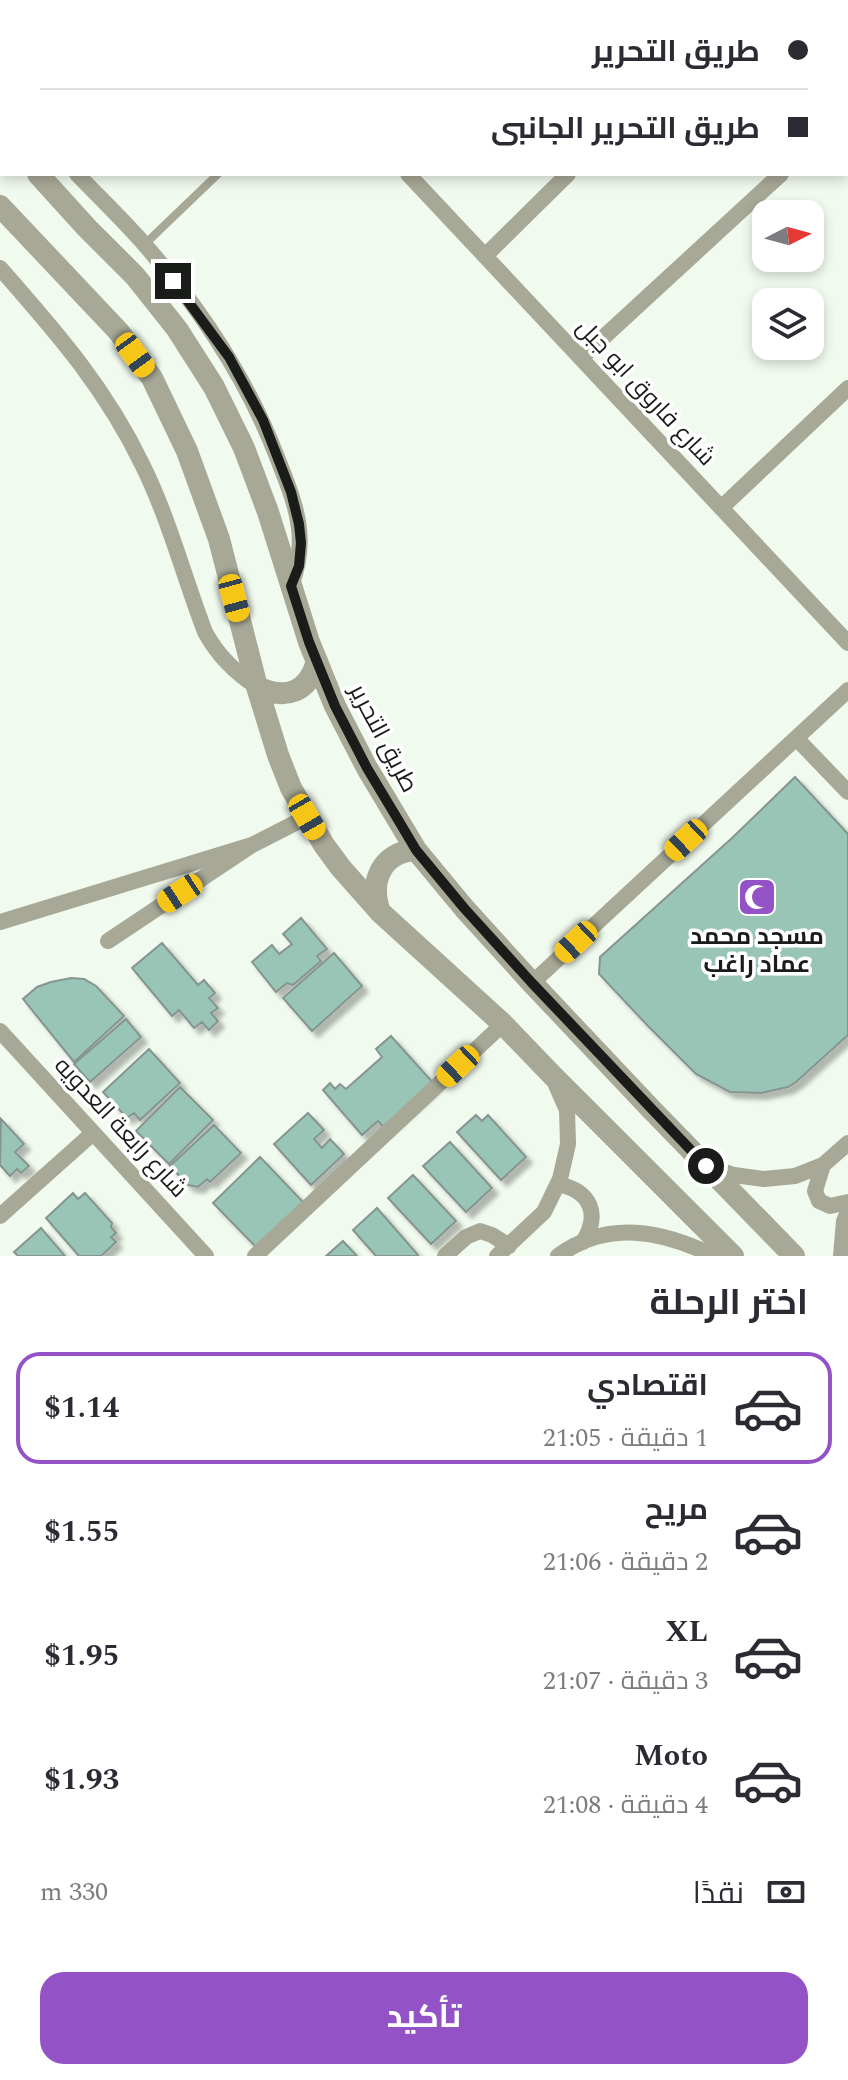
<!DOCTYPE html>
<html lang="ar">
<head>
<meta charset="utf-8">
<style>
	:root { --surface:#fff; --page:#f2f2f3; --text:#2b2b33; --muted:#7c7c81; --line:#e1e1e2; --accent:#9452c7 }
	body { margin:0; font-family:Spectral,Cairo,serif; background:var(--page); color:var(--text); direction:rtl; height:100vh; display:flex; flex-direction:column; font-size:30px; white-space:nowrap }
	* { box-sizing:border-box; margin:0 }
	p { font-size:26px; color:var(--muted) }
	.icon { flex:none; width:44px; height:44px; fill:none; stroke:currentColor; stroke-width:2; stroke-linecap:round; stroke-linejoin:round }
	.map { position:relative; height:1256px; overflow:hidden; direction:ltr }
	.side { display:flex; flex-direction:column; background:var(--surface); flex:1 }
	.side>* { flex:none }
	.guide { position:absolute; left:0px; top:0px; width:848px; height:176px; box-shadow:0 4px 12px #0003; direction:rtl; display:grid; align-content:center; height:176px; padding:0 40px; background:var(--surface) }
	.needle { width:52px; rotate:84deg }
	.buttons { position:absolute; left:752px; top:200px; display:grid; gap:16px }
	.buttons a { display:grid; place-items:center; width:72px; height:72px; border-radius:16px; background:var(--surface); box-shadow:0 4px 12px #0003; font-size:40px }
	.end { position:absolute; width:36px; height:36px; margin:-18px; border:10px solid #191c18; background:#fff; box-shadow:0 0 0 4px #fff }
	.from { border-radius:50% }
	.car { position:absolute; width:24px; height:48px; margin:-24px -12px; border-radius:10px; box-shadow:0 0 6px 2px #0007; background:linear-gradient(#f5c518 24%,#345 0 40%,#f5c518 0 76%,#345 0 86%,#f5c518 0) }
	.guide b { display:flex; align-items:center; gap:28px; height:76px; font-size:30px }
	.guide b+b { border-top:2px solid var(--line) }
	.guide i { width:20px; height:20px; background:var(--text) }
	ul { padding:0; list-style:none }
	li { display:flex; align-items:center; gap:24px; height:112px; margin:0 16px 12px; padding:0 24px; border:4px solid transparent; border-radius:24px }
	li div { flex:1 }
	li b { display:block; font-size:30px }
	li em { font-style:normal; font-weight:700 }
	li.on { border-color:var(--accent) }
	li>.icon { width:72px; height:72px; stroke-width:1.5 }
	h2 { padding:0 40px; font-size:36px; line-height:96px }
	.pay { display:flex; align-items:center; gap:20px; height:88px; padding:0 40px; font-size:30px }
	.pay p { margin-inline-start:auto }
	.cta { display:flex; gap:16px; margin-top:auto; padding:16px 40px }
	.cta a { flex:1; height:92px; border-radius:24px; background:var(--accent); color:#fff; font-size:32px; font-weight:700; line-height:92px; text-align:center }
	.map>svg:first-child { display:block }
	.building { fill:#98c5b6; stroke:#86958f; stroke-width:2; filter:url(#shadow) }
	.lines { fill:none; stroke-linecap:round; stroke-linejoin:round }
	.service { stroke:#a8a897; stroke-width:8 }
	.minor { stroke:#a8a897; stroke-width:16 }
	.tertiary { stroke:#a8a897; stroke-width:22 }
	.route { stroke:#191c18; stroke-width:10 }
	.labels { text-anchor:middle; stroke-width:7; stroke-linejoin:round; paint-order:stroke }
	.street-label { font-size:24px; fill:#191c18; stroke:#fff }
	.poi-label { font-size:24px; font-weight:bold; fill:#191c18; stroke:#fff }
</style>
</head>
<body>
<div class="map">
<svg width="848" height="1256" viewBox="0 0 848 1256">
	<defs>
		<filter id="shadow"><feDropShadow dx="6" dy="6" stdDeviation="2" flood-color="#0004"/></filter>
	</defs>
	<rect width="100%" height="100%" fill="#f1faee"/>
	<path class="building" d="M795 777 848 834V1035L796 1082 788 1087 761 1093 730 1092 696 1074 648 1026 599 974 600 957 732 838Z
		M301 918 327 949 317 956 321 961 293 985 287 983 276 992 252 962 272 945 279 954 292 944 283 934Z
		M162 943 198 985 204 980 215 993 209 998 218 1008 211 1013 218 1021 209 1030 202 1022 194 1028 179 1010 172 1016 132 968Z
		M334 953 362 986 312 1031 283 998Z
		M71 978 84 979 96 986 124 1016 74 1062 23 999 37 987 51 982Z
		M126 1019 141 1037 90 1082 74 1064Z
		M391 1036 435 1085 385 1129 378 1121 362 1135 323 1090 330 1083 335 1089 340 1084 346 1089 382 1057 376 1049Z
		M149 1049 180 1083 140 1120 134 1113 127 1118 103 1092Z
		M180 1087 213 1120 169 1164 136 1131Z
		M308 1113 324 1130 314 1139 322 1148 330 1139 344 1154 311 1185 274 1144Z
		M476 1115 482 1121 488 1115 526 1157 501 1180 457 1132Z
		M1 1119 24 1144 15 1152 29 1166 21 1173 17 1169 10 1176 0 1165Z
		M214 1125 241 1153 210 1182 207 1179 198 1187 188 1185 170 1166Z
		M450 1142 492 1188 466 1212 423 1166Z
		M260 1157 303 1202 257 1248 213 1203Z
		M413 1175 456 1221 431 1244 388 1198Z
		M73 1193 78 1199 85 1193 112 1223 111 1227 116 1233 111 1237 116 1242 101 1256H79L46 1218Z
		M377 1208 418 1255 417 1256H376L353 1230Z
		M41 1228 65 1256H18L14 1252Z
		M343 1241 357 1256H326Z"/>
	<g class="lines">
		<path class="service" d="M145 244 218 174"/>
		<path class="minor" d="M264 0V2
			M456 2 458 0
			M743 2 745 0
			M846 114 848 112
			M77 174C100 198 123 220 145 245 200 308 247 379 277 457 295 503 310 537 291 586
			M408 174 848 643
			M485 256 568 174
			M0 268C57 333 105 387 143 466 169 519 184 577 205 632 218 656 235 672 257 687
			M581 358 781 174
			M721 508 848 388
			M796 738 848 792
			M0 922 252 845
			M108 941 252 845 307 817
			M532 983 848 690
			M0 1031 206 1256
			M823 1165 815 1191 819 1201 830 1206 848 1202
			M710 1167 734 1175 764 1179 795 1176 823 1165 848 1143
			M558 1184C590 1191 601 1213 583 1242
			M0 1216 93 1133
			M255 1256 503 1024
			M445 1256 466 1237 480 1231 492 1235 509 1246
			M497 1256 544 1212 560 1179 568 1144 567 1110 556 1085
			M558 1256C608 1219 663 1231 714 1256
			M841 1256 844 1221 848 1212"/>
		<path class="tertiary" d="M0 133 2 135
			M38 174 87 228 135 276 177 329 214 387 244 448 268 512 309 642 335 706 367 768 416 850 464 908 532 983 651 1109 794 1256
			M0 206 119 332 152 378 187 451 219 539 257 687 278 755 291 788 324 845 341 868 380 912 503 1024 553 1076 733 1256
			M257 687C286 700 308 693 317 661
			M380 912C369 882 381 852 416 850"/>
	</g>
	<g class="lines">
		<path class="route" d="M173 281 229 357 263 420 291 492 299 524 301 543 299 566 291 586 309 642 335 706 367 768 400 823 416 850 464 908 532 983 706 1166"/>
	</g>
	<defs>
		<g id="mosque-square" transform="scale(2)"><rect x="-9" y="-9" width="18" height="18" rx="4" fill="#9452c7" stroke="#fff"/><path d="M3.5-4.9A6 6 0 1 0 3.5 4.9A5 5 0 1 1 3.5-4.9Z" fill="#fff"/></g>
	</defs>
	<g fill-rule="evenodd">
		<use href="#mosque-square" x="757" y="897"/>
	</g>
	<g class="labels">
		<g class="street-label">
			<text transform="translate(646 392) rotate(47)" y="8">شارع فاروق ابو جبل</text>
			<text transform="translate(384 738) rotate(62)" y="8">طريق التحرير</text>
			<text transform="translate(121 1127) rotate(47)" y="8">شارع رابعة العدويه</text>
		</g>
		<g class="poi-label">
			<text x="757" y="944">مسجد محمد<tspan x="757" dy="28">عماد راغب</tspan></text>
		</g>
	</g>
</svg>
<div class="buttons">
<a><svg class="needle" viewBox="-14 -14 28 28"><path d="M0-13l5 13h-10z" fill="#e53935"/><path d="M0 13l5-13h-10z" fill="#7c7c81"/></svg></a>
<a><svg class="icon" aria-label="layers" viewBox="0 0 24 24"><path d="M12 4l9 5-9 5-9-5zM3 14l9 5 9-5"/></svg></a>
</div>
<i class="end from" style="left:706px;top:1166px"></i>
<i class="end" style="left:173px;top:281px"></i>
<i class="car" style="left:135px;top:355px;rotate:144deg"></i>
<i class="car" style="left:234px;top:598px;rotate:165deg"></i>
<i class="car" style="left:307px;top:817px;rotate:150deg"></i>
<i class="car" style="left:686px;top:840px;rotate:227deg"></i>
<i class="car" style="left:180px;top:893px;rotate:237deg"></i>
<i class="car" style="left:576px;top:942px;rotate:227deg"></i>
<i class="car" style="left:458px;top:1066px;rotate:227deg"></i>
<div class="guide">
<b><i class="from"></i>طريق التحرير</b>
<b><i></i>طريق التحرير الجانبى</b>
</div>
</div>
<section class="side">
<h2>اختر الرحلة</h2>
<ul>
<li class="on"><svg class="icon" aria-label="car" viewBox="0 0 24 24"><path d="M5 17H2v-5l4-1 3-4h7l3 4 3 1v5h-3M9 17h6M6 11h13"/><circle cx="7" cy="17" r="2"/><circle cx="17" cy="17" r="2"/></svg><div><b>اقتصادي</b><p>1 دقيقة · 21:05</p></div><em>$1.14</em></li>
<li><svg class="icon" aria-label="car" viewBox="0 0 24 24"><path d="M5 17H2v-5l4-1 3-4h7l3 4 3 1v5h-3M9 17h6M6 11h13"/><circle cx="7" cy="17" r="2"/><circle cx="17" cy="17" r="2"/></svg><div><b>مريح</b><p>2 دقيقة · 21:06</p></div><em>$1.55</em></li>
<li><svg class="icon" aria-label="car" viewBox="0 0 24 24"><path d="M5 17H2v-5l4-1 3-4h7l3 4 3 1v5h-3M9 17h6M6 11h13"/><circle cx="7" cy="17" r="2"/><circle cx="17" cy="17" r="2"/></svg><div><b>XL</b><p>3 دقيقة · 21:07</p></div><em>$1.95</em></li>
<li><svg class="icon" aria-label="car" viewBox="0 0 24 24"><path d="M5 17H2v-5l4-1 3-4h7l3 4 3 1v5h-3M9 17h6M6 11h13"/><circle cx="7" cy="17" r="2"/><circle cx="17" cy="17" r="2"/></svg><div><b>Moto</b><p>4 دقيقة · 21:08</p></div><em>$1.93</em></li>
</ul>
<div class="pay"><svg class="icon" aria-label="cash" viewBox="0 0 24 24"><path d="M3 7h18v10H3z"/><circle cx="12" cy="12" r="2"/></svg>نقدًا<p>330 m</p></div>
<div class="cta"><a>تأكيد</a></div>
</section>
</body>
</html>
